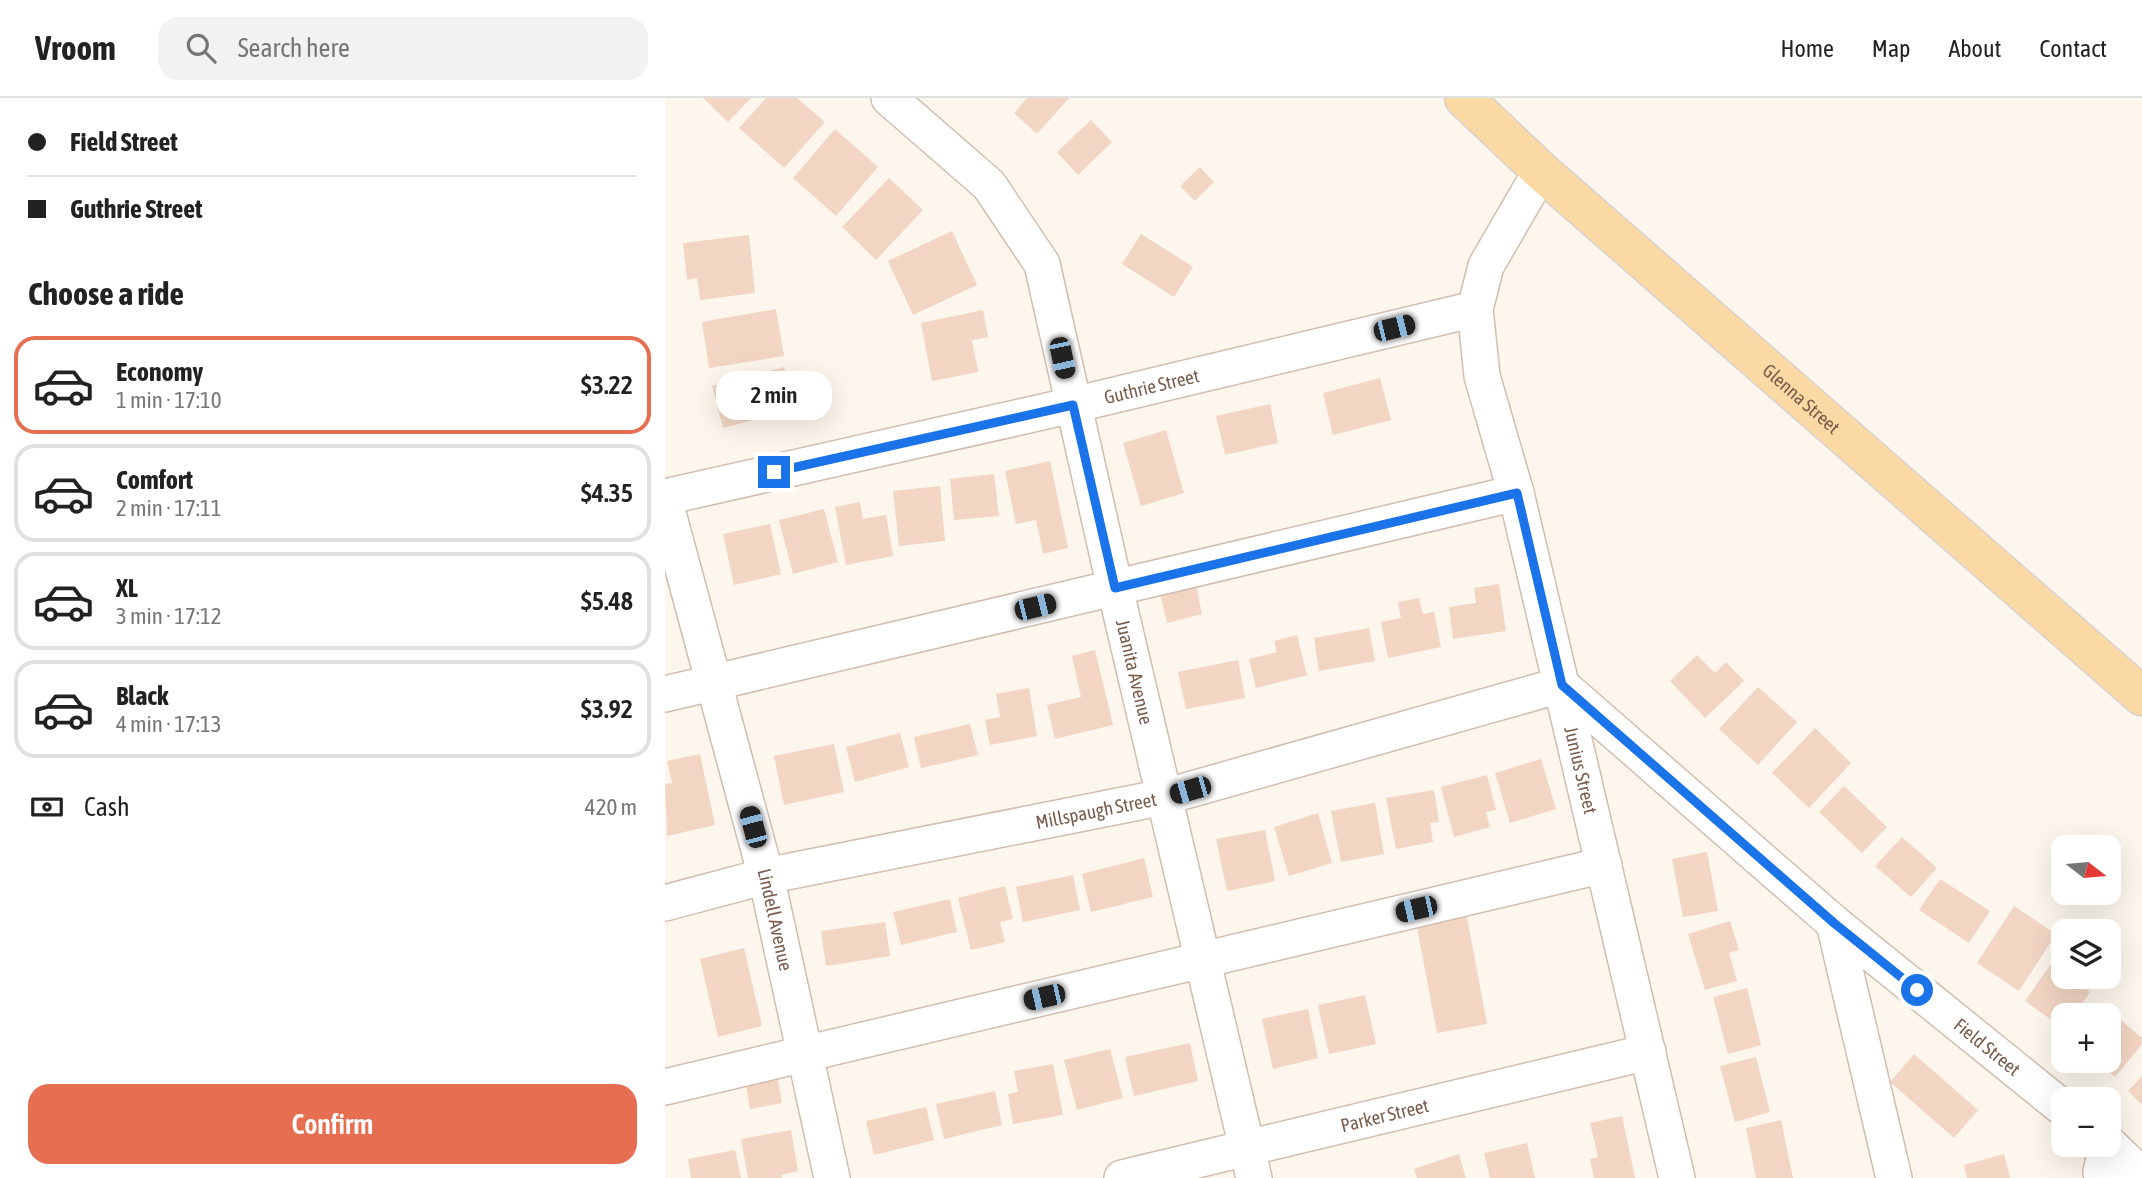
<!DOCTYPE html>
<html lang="en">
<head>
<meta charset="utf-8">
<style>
	:root { --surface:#fff; --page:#f2f2f2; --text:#222; --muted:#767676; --line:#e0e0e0; --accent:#e76f51 }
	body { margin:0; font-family:"Asap Condensed",sans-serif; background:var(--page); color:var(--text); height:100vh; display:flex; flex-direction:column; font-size:26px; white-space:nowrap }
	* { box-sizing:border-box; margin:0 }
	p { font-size:23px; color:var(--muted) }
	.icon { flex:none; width:38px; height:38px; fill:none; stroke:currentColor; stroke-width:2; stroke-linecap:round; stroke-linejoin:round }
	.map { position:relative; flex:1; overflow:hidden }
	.details { display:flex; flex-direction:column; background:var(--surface); width:665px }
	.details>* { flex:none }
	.top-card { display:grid; align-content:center; height:154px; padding:0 28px; background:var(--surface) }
	.needle { width:46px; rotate:106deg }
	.tools { position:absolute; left:1386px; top:737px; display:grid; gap:14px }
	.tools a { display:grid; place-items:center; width:70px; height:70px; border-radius:14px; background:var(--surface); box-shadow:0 7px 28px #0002; font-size:35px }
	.end { position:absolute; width:32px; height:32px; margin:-16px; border:9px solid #1a73e8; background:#fff; box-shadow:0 0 0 4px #fff }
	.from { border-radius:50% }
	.bubble { position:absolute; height:49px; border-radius:21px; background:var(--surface); box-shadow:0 7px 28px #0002; font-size:23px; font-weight:600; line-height:49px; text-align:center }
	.car { position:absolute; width:21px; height:42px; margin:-21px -10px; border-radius:9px; box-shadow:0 0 5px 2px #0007; background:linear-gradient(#222 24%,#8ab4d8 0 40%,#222 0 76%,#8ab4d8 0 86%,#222 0) }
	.top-card b { display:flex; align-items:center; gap:24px; height:66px; font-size:26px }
	.top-card b+b { border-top:2px solid var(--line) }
	.top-card i { width:18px; height:18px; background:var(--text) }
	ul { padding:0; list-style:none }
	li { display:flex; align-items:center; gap:21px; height:98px; margin:0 14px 10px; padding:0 14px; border:4px solid var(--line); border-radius:21px }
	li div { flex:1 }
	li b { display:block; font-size:26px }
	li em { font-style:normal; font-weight:600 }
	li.current { border-color:var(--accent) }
	li>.icon { width:63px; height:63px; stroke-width:1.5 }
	h2 { padding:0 28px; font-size:32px; line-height:84px }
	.pay { display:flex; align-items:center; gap:18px; height:77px; padding:0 28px; font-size:26px }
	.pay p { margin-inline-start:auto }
	.action { display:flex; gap:14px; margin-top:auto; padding:14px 28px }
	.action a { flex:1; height:80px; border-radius:21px; background:var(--accent); color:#fff; font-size:28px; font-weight:600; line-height:80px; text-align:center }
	header { display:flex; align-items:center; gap:42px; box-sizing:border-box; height:98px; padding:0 35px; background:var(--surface); border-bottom:2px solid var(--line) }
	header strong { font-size:33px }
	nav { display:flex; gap:38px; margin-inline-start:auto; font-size:24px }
	.search { width:490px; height:63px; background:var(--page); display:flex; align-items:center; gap:18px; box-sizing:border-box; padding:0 24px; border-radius:21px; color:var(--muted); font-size:26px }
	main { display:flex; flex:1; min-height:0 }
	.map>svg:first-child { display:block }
	.building { fill:#f3d5c3 }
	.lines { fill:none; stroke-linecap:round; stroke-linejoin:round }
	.minor-casing { stroke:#d1beb0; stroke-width:38 }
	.major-casing { stroke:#dad1cd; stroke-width:41 }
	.minor { stroke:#fff; stroke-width:35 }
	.major { stroke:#fbd9a5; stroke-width:38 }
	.route { stroke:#1a73e8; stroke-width:9 }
	.labels { text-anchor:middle; stroke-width:5; stroke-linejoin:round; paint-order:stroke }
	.street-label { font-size:19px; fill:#7a5c4d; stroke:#fffaf3 }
</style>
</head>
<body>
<header>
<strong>Vroom</strong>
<div class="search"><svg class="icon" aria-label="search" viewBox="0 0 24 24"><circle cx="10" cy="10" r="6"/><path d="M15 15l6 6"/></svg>Search here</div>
<nav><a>Home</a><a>Map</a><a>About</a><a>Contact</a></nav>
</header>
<main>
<section class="details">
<div class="top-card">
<b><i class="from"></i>Field Street</b>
<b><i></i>Guthrie Street</b>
</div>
<h2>Choose a ride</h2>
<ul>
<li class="current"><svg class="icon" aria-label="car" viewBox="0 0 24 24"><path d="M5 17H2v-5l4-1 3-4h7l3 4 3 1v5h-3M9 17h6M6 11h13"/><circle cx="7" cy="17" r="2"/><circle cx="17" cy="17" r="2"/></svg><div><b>Economy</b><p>1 min · 17:10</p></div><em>$3.22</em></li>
<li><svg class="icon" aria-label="car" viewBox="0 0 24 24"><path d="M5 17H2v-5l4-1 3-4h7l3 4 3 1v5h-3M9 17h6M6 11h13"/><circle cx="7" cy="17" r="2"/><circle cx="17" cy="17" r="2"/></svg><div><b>Comfort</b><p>2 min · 17:11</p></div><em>$4.35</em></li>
<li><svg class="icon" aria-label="car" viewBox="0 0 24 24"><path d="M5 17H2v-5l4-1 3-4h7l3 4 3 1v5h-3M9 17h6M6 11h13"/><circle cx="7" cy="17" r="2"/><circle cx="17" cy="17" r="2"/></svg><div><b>XL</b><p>3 min · 17:12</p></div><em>$5.48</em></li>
<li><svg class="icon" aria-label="car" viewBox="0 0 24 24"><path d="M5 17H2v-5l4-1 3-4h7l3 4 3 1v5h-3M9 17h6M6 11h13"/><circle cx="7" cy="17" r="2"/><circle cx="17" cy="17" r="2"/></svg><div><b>Black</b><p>4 min · 17:13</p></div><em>$3.92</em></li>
</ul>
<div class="pay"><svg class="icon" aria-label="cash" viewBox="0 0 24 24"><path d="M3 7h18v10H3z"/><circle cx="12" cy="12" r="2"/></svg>Cash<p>420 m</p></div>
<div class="action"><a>Confirm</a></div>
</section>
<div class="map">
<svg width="1477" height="1080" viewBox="0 0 1477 1080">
	<rect width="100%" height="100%" fill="#fdf6ec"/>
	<path class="building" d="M38 0H86L63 24Z
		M101 0H132L160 24 119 70 74 30Z
		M362 0H404L372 36 349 15Z
		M426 22 447 44 413 77 392 54Z
		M170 31 213 69 171 118 128 80Z
		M535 69 549 84 530 103 515 88Z
		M224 80 258 112 211 162 177 129Z
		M287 133 312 187 248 217 223 163Z
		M476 136 528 169 509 199 457 166Z
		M84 137 90 195 35 202 32 180 22 182 18 145Z
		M111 211 119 258 44 270 37 224Z
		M318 212 323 239 307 242 313 274 267 283 256 225Z
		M119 269 130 311 58 330 47 288Z
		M715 280 726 322 668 337 658 295Z
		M605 306 613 345 560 357 551 318Z
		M501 332 519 395 476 408 458 345Z
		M385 363 403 450 378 456 371 422 351 426 340 373Z
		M329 376 334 418 289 422 285 381Z
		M275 388 280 443 234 448 228 393Z
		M195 404 198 421 221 417 228 458 181 467 170 409Z
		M159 411 173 464 128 476 114 422Z
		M105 426 116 476 69 487 58 436Z
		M530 483 537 516 502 525 494 491Z
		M834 486 841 533 788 541 784 509 811 505 809 490Z
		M754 500 758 516 769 514 776 549 723 560 716 524 736 520 733 504Z
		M704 530 710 563 654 573 649 540Z
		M632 537 642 577 591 590 584 561 612 554 609 543Z
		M430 552 448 627 390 641 382 607 416 599 407 558Z
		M1032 557 1050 575 1061 564 1079 583 1040 620 1005 583Z
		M573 562 580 600 521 611 513 574Z
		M1093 589 1132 624 1093 667 1054 631Z
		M364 590 372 638 325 647 320 622 335 619 331 596Z
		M305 626 313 657 256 670 249 639Z
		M1150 630 1186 665 1144 710 1107 675Z
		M235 635 244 669 190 684 181 649Z
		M169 646 179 694 119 707 109 658Z
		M35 656 50 727 2 738 0 686 7 685 2 663Z
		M876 661 891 711 845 725 830 675Z
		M822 677 831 712 821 714 825 729 789 739 776 689Z
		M1179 688 1222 729 1197 755 1154 714Z
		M769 692 774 724 765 725 768 744 731 751 721 700Z
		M710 705 719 756 676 764 666 713Z
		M653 715 667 765 624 778 609 729Z
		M600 732 610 783 562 793 551 741Z
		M1237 739 1272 770 1246 799 1210 768Z
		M1042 754 1053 813 1018 819 1007 761Z
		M479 760 488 799 426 814 417 776Z
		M408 777 415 812 358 824 351 789Z
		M1275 781 1325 813 1304 845 1254 812Z
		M340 788 348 821 335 824 340 844 306 852 293 800Z
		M285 801 292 834 236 847 228 814Z
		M1349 808 1391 836 1354 893 1312 865Z
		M801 814 822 926 772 935 751 824Z
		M1065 823 1074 852 1064 855 1072 883 1040 892 1023 836Z
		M220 824 225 858 161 868 156 833Z
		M79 850 97 928 53 939 35 861Z
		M1386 866 1398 875V878H1403L1425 894 1409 917H1398V930L1360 903Z
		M1082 890 1096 947 1063 956 1048 899Z
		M700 897 711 946 664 956 653 907Z
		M643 911 653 960 608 971 597 921Z
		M1446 914 1477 940V946L1450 979 1431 962H1444V917Z
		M525 945 533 983 469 998 460 959Z
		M445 951 458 1000 412 1012 399 962Z
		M1249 956 1313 1012 1289 1040 1225 984Z
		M1091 959 1105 1014 1070 1024 1055 968Z
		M388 966 398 1017 348 1026 343 996 353 994 349 973Z
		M112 976 117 1005 85 1011 80 981Z
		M1477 978V1007L1463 993Z
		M330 993 337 1027 279 1041 271 1006Z
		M261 1009 269 1042 209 1057 201 1023Z
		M957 1018 970 1080H929L925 1061 933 1059 925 1025Z
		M1116 1022 1128 1080H1091L1081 1030Z
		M126 1032 133 1073 116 1077 117 1080H83L76 1041Z
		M862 1045 870 1080H825L819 1055Z
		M70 1052 76 1080H26L23 1061Z
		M794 1056 801 1080H752L749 1071Z
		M1339 1056 1345 1080H1302L1299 1067Z"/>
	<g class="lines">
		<g class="minor-casing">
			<g id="minor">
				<path id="s1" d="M224 0 324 87 377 166 450 490 589 1080"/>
				<path id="s2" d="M876 73 821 168 810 211 817 278 851 395 1012 1080"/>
				<path id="s3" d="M0 399 408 307 810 211"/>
				<path id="s4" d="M0 404 101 778 167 1080"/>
				<path d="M0 596 851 395"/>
				<path id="s5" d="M0 805 101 778 499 699 896 587 1169 825 1398 1010"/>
				<path d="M1169 825 1229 1080"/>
				<path d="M0 989 939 767"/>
				<path d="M1444 1046 1477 1078"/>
				<path id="s6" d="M457 1080 983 954"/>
				<path d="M1437 1080 1436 1074 1442 1046"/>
			</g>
		</g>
		<g class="major-casing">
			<g id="major">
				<path id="s7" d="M799 0 876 73 1477 598"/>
			</g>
		</g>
		<use href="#minor" class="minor"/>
		<use href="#major" class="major"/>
	</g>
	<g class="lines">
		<path class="route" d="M109 374 408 307 450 490 852 395 897 587 1169 825 1252 892"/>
	</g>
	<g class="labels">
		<g class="street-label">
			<text dy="7" stroke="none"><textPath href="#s3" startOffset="499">Guthrie Street</textPath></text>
			<text dy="7" stroke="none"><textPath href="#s7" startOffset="452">Glenna Street</textPath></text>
			<text dy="7" stroke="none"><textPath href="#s1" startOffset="646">Juanita Avenue</textPath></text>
			<text dy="7" stroke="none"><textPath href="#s2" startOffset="628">Junius Street</textPath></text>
			<text dy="7" stroke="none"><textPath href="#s5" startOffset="441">Millspaugh Street</textPath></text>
			<text dy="7" stroke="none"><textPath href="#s4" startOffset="432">Lindell Avenue</textPath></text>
			<text dy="7" stroke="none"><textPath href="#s5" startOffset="1482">Field Street</textPath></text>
			<text dy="7" stroke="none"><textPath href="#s6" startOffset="270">Parker Street</textPath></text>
		</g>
	</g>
</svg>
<div class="tools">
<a><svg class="needle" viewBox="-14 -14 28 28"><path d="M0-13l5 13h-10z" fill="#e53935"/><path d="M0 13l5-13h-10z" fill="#767676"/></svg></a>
<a><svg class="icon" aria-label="layers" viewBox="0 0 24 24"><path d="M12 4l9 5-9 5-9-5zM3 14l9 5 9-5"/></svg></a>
<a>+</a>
<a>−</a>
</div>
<i class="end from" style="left:1252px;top:892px"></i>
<i class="end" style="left:109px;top:374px"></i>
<div class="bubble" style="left:51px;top:273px;width:116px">2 min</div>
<i class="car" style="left:729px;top:230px;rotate:76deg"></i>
<i class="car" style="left:397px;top:260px;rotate:168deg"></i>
<i class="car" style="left:370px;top:509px;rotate:76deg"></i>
<i class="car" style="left:525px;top:692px;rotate:254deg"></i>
<i class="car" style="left:88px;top:729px;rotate:345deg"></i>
<i class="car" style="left:751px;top:811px;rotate:257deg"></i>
<i class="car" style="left:379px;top:899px;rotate:257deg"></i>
</div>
</main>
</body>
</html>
